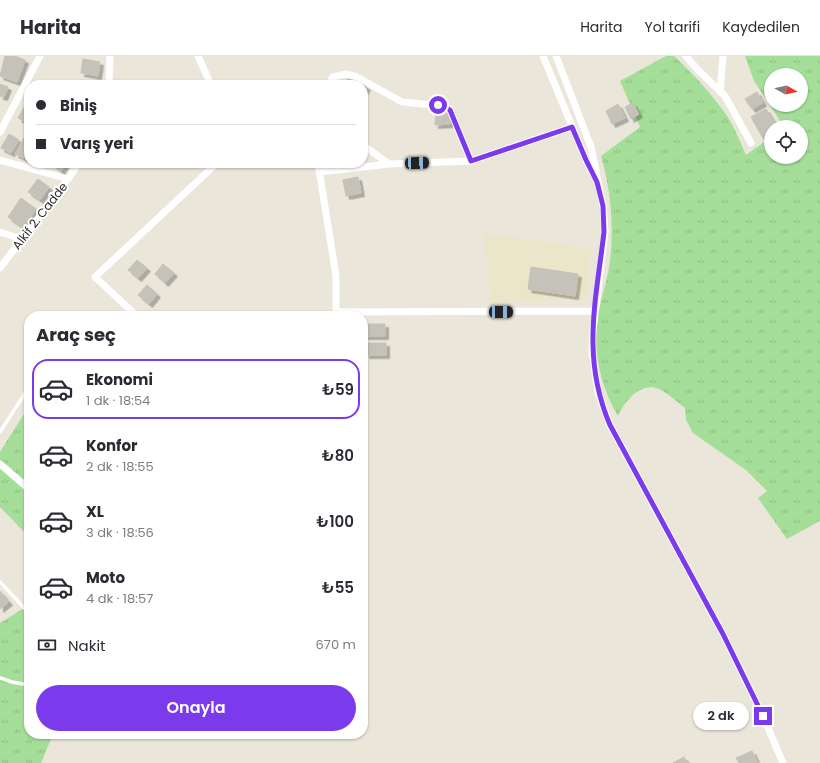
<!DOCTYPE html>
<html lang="tr">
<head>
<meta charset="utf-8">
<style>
	:root { --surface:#fff; --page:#f2f2f3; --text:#2b2b33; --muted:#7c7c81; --line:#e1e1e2; --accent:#7c3aed }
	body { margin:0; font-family:Poppins,sans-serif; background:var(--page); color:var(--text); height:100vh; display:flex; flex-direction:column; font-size:15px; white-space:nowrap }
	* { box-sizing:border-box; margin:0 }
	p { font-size:13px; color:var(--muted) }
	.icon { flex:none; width:22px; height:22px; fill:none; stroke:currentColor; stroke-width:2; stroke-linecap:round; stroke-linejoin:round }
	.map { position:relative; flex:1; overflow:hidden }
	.details { position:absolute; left:24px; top:255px; width:344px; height:428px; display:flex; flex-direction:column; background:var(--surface); border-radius:16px; box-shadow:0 1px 3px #0004 }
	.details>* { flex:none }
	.guide { position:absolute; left:24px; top:24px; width:344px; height:88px; border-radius:16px; box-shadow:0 1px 3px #0004; display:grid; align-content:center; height:88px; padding:0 12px; background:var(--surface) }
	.needle { width:26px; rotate:98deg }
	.controls { position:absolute; left:764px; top:12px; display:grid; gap:8px }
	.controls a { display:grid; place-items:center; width:44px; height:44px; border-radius:50%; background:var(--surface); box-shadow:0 1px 3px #0004; font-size:20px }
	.end { position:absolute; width:18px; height:18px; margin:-9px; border:5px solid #7c3aed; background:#fff; box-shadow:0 0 0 2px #fff }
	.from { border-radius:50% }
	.bubble { position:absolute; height:28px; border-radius:14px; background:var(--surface); box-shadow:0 1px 3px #0004; font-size:13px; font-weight:600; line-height:28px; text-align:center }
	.car { position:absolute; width:12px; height:24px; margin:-12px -6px; border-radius:5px; box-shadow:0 0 3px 1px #0007; background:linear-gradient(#222 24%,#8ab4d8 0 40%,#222 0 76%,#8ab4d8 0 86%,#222 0) }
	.guide b { display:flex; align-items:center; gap:14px; height:38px; font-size:15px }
	.guide b+b { border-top:1px solid var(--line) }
	.guide i { width:10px; height:10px; background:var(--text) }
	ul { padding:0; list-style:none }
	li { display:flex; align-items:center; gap:12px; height:60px; margin:0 8px 6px; padding:0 4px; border:2px solid transparent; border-radius:16px }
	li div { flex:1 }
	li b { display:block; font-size:15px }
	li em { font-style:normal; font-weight:600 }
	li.active { border-color:var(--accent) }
	li>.icon { width:36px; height:36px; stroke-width:1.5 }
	h2 { padding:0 12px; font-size:18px; line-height:48px }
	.pay { display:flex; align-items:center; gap:10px; height:44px; padding:0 12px; font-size:15px }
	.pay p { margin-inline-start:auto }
	.button { display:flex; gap:8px; margin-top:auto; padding:8px 12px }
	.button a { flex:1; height:46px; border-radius:24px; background:var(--accent); color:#fff; font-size:16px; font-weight:600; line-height:46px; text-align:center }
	header { display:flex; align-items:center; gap:24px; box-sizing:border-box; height:56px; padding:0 20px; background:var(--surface); border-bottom:1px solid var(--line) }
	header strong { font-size:19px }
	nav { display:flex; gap:22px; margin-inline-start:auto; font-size:14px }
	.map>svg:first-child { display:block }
	.education { fill:#ebe6ca }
	.grass { fill:url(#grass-tufts); fill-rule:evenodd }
	.building { fill:#c5c2ba; stroke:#c5c2b4; filter:url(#shadow) }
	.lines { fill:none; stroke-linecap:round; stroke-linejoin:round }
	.lane { stroke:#fff; stroke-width:3.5 }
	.street { stroke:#fff; stroke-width:7 }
	.route { stroke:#7c3aed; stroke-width:5 }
	.labels { text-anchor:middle; stroke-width:4; stroke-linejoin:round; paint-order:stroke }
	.street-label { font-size:12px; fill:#282828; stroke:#fff }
</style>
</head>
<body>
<header>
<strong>Harita</strong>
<nav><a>Harita</a><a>Yol tarifi</a><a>Kaydedilen</a></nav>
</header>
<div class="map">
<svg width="820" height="707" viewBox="0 0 820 707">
	<defs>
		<pattern id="grass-tufts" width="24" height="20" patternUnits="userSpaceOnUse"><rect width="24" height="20" fill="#a4de98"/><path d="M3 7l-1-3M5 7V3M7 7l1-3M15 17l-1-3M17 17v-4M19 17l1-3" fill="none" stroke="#8dbe83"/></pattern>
		<filter id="shadow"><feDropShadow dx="3.5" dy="3.5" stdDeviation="0" flood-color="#0004"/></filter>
	</defs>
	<rect width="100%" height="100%" fill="#eae6da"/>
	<path class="education" d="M484 177 591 193 586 243 491 247Z"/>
	<path class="grass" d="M666 0H674C693 18 712 38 727 60 735 72 740 86 746 99L771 81V101H801V71H784L754 25 745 0H820V465L787 483 758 442 767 435 746 414 693 377 686 364 685 352C677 346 668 337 659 333 641 325 624 346 618 360 599 328 592 292 599 255 602 238 608 222 610 205 614 169 611 135 601 100L640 71 620 25ZM771 19H801V49H771Z
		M29 350V481L0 451V396Z
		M29 549V678H53L41 707H0V567Z"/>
	<path class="building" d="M5 0H15L25 4 17 26 0 20Z
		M83 3 100 6 98 20 81 17Z
		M350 20 367 31 363 37V29H344Z
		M0 28 8 31 4 41 0 40Z
		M757 36 763 47 752 53 745 43Z
		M29 43V68L18 62Z
		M633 47 639 58 631 63 625 51Z
		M618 48 625 62 612 68 606 55Z
		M766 53 777 71H771V80L764 84 751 61Z
		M447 54 450 68 435 69 436 55Z
		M9 78 19 84 11 97 1 92Z
		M26 78 29 79V98L26 103 15 98Z
		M54 107H66L61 115 53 109Z
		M358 121 361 137 346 140 343 124Z
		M38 123 49 131 40 144 28 136Z
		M21 142 36 153 23 172 8 161Z
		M137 204 147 212 138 222 128 214Z
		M163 208 174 217 165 227 155 218Z
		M531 211 578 218 575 240 528 233Z
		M147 229 157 238 149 248 138 239Z
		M365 268H385V280H365Z
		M366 287H386V299H366Z
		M0 535 9 546 0 553Z
		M752 695 758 707H739L736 702Z
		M684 701 687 707H673Z"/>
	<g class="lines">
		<path class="lane" d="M331 260 336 256
			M0 376 29 331
			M0 526 29 557
			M0 622 12 626 29 629"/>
		<path class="street" d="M198 0 211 29
			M543 0 586 104 593 118
			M556 0 591 91 603 150 605 176 593 274 592 294 598 336 610 369 723 578 763 660 783 707
			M686 0 697 13 725 40 751 87
			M109 29 110 0
			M328 29 333 21 346 18 357 21 402 46 444 50 450 54 471 105
			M720 36 723 0
			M0 76 40 0
			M363 89 389 108
			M0 104 68 123
			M318 107 336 220V256L595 255
			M319 116 389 108 471 105 572 71
			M0 176 21 183
			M0 212 68 123 79 107
			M137 260 95 221 217 107
			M0 408 29 433"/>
	</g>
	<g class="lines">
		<path class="route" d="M438 49 444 50 450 54 471 105 572 71 586 104 597 126 603 150 604 176C596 245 581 301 610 369L723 578 763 660"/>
	</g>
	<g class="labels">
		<g class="street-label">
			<text transform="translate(40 160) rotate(-52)" y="4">Alkif 2. Cadde</text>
		</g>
	</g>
</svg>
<div class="controls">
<a><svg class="needle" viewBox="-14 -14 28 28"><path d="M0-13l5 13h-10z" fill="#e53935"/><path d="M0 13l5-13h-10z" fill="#7c7c81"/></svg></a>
<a><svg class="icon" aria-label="locate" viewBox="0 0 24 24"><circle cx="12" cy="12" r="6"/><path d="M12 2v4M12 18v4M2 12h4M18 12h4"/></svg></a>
</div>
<i class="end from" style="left:438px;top:49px"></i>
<i class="end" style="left:763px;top:660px"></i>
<div class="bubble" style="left:693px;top:646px;width:56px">2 dk</div>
<i class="car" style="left:417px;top:107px;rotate:88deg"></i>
<i class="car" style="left:501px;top:256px;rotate:90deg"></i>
<div class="guide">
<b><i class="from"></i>Biniş</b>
<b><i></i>Varış yeri</b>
</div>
<section class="details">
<h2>Araç seç</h2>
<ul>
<li class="active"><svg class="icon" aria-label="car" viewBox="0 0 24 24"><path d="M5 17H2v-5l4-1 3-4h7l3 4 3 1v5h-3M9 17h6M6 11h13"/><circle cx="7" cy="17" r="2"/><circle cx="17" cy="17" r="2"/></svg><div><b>Ekonomi</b><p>1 dk · 18:54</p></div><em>₺59</em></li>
<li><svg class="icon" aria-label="car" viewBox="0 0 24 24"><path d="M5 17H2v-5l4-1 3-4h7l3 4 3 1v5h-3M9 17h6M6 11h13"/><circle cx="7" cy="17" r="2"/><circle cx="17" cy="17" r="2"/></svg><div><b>Konfor</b><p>2 dk · 18:55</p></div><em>₺80</em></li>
<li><svg class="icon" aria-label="car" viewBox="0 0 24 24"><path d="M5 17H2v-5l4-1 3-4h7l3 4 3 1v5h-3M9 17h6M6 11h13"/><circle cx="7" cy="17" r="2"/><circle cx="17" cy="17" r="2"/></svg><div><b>XL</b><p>3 dk · 18:56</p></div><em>₺100</em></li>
<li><svg class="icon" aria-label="car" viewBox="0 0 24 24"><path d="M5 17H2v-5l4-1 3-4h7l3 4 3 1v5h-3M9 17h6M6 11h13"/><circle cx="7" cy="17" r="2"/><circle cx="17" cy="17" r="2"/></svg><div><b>Moto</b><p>4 dk · 18:57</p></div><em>₺55</em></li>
</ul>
<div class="pay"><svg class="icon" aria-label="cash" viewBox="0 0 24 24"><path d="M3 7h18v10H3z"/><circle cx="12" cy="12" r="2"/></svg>Nakit<p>670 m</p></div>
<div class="button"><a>Onayla</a></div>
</section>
</div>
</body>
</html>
